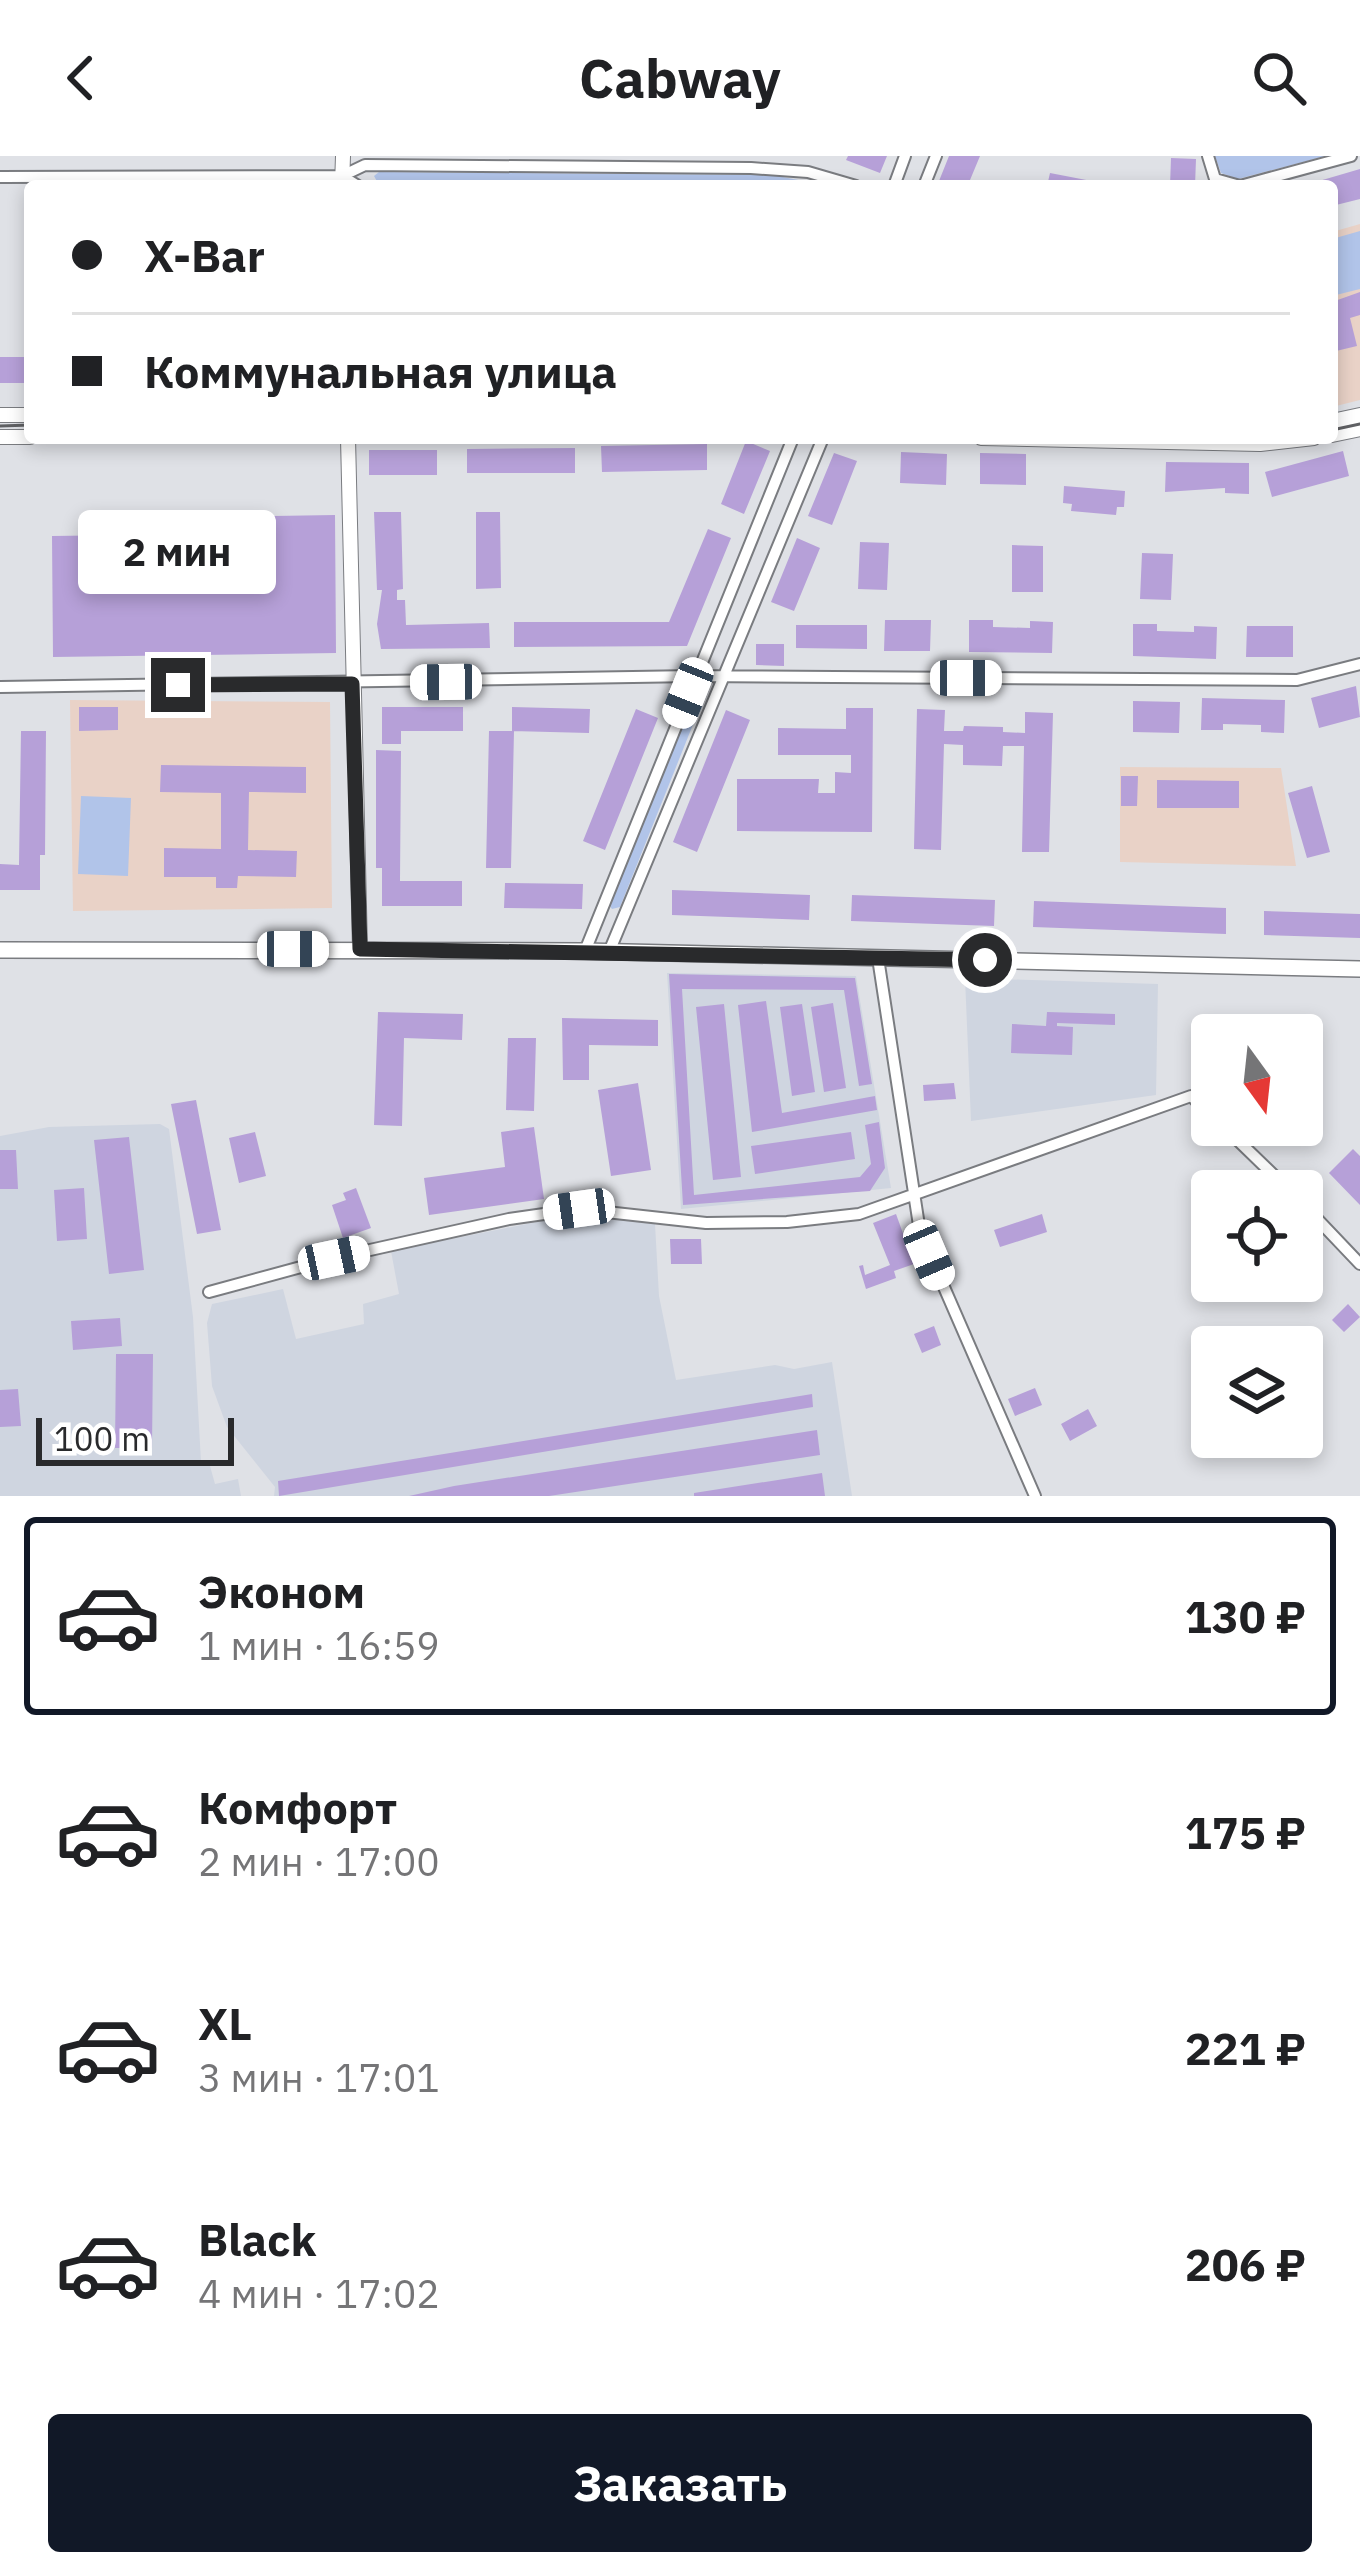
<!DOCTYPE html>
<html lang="ru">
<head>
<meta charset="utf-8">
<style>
	:root { --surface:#fff; --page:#f2f2f2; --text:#202124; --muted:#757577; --line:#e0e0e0; --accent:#111827 }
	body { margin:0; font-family:"IBM Plex Sans",sans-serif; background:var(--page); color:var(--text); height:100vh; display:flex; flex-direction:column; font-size:45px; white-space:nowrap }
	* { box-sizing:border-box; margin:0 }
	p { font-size:39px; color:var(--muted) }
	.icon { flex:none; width:66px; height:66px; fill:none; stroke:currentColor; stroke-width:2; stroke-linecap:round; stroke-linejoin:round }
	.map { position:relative; height:1340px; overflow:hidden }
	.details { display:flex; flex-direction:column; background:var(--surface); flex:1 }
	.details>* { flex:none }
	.guide { position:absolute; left:24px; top:24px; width:1314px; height:264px; border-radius:12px; box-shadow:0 6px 18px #0003; display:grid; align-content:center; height:264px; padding:0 48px; background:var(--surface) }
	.needle { width:78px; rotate:165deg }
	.buttons { position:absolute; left:1191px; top:858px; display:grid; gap:24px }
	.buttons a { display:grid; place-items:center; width:132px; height:132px; border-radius:12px; background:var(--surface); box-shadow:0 6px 18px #0003; font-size:60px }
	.scale { position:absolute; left:36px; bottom:30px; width:198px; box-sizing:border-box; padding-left:12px; border:6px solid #292a2c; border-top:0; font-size:33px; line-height:42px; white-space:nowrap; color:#292a2c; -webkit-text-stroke:9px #fff; paint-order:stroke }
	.end { position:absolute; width:54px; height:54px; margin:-27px; border:15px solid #292a2c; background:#fff; box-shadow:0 0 0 6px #fff }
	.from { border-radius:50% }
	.bubble { position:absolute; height:84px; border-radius:12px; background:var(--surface); box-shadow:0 6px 18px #0003; font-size:39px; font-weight:700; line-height:84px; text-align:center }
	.car { position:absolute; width:36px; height:72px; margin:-36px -18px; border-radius:15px; box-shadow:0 0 9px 3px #0007; background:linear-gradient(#fff 24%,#345 0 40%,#fff 0 76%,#345 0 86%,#fff 0) }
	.guide b { display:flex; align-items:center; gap:42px; height:114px; font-size:45px }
	.guide b+b { border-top:3px solid var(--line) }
	.guide i { width:30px; height:30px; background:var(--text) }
	ul { padding:21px 0 0; list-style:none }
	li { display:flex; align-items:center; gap:36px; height:198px; margin:0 24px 18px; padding:0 24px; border:6px solid transparent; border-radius:12px }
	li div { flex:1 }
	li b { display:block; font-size:45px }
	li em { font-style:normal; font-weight:700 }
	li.current { border-color:var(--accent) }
	li>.icon { width:108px; height:108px; stroke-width:1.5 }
	.action { display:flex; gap:24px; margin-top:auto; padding:24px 48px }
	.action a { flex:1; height:138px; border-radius:12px; background:var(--accent); color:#fff; font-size:48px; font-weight:700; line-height:138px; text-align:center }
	header { display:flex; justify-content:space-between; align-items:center; height:156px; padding:0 48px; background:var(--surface); font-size:54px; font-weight:700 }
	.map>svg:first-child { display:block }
	.built { fill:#cfd5e0 }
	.education { fill:#e9d2c7 }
	.green { fill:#b1c4e9 }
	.building { fill:#b6a0d8 }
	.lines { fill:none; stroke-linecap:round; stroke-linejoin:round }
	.minor-casing { stroke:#7a7c80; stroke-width:14 }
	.tertiary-casing { stroke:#7a7c80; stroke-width:16 }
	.secondary-casing { stroke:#7a7c80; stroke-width:18 }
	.minor { stroke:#fff; stroke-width:10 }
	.tertiary { stroke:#fff; stroke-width:14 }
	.secondary { stroke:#fff; stroke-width:15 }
	.tram { stroke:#606164; stroke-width:3 }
	.route { stroke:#292a2c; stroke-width:15 }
</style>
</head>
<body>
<header><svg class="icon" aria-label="back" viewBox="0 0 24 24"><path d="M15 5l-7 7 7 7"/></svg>Cabway<svg class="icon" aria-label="search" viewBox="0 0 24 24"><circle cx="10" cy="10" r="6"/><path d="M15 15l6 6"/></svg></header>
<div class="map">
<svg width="1360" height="1340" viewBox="0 0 1360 1340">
	<rect width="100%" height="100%" fill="#dfe1e6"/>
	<path class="built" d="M667 817 856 820 891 1032 681 1053Z
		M965 822 1158 828 1156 939 971 965Z
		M160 968 169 973 193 1161 201 1306 210 1310 215 1328 238 1323 241 1340H0V980L49 971Z
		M577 1058 644 1060 655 1068 659 1140 676 1224 775 1209 794 1213 832 1206 852 1340H274L275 1331 227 1271 212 1230 207 1167 212 1148 283 1133 296 1183 364 1168 363 1148 399 1138 391 1095Z"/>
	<path class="education" d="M1360 68V244L1332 251V76Z
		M70 544 330 546 332 752 73 755Z
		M1120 611 1281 612 1296 710 1120 706Z"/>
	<path class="green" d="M1215 0H1326L1238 23 1221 17Z
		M379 16 772 19 830 30 378 27 374 20Z
		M1360 75V133L1332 140V131L1336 129 1332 83Z
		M693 541H704L620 751 612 753 609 749Z
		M81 640 131 642 128 720 78 718Z"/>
	<path class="building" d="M848 0H887L880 17 846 4Z
		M949 0H980L970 24 984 30H937Z
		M1171 2 1196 3 1195 30H1170Z
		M1360 13V43L1332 50V30H1302Z
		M1050 17 1107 28V30H1047Z
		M1360 136V159L1350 162 1357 190 1336 195 1332 146Z
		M0 201H28V227H0Z
		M746 285 770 295 744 358 721 348Z
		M707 288V314L602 316 601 290Z
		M575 292V317H467V293Z
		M369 294H437V319H369Z
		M1343 295 1349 320 1272 341 1265 316Z
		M901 296 947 298 946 329 900 327Z
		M834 297 857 305 832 369 808 360Z
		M980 297 1026 298V329L980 328Z
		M1166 306 1249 307V338L1225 337V332L1165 336Z
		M1064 330 1125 335 1124 351H1117L1116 359 1071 355 1072 348 1063 347Z
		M374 356H401L403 433 397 434V444H405L406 469 489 467 490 492 381 493 377 468 382 434H377Z
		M476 356H500L501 432 476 433Z
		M335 359 336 497 53 501 52 380 273 377V360Z
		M708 373 731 382 687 490 514 491V466H669Z
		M797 382 820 392 794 455 771 446Z
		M860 386 889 387 887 434 858 433Z
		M1012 389 1043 390V436H1012Z
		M1142 397 1173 398 1171 444 1140 443Z
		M885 464H931L930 495H884Z
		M969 464H993V471L1030 472V465L1053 466 1052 497 969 496Z
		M1133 468H1157V475L1194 476V470L1217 471 1216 503 1133 500Z
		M796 469H867V493L796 492Z
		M1247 470H1293V501H1246Z
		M756 488H784V510L756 509Z
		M1356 530 1360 561 1319 572 1311 542Z
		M1202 542 1285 544 1284 577 1261 576V569L1223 568V574H1201Z
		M1133 545 1180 546 1179 577 1133 576Z
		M79 551H118V574L79 575Z
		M382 551H463V575H401V588H382Z
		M512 551 590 553 589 577 512 575Z
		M846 552H873L872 676 737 675V623H819L818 637H835V616L851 617V599H778V572L846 573Z
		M636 553 658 562 605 694 583 685Z
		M917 553 945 554 944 575H963L964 570 1003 571V576L1025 577V556L1053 557 1049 696H1022L1024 590H1003L1002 610 963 609V589L944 588 941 694 914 693Z
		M726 554 750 564 697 696 673 686Z
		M21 575H46L45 699H40V734H0V708L19 709Z
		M489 575H514L511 712H486Z
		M376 594 401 595 400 725H462V750H382V712H376Z
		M161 609 306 611V637L249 636 248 694 297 695 296 721 238 720 237 732H216V721H164V692L221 693V637L160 636Z
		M1121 620H1138L1137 650H1121Z
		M1157 624 1239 625V652H1157Z
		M1312 630 1330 696 1307 702 1288 637Z
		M505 727 583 728 582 753 504 752Z
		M672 734 810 739 809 764 672 759Z
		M852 739 995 744 994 770 851 765Z
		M1034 745 1226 752V778L1033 771Z
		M1264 755 1360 758V782L1264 779Z
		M669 818 855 822 872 928 859 930 844 834 682 833 694 1039 860 1021 871 1008 865 969 879 966 885 1012 870 1035 683 1049Z
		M766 845 782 957 875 940 877 954 752 976 738 849Z
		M833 847 846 932 824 936 811 851Z
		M724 848 741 1021 713 1024 696 851Z
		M802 848 815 936 792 940 780 851Z
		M378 856 463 858 462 884 404 882 402 970 374 969Z
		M1047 856 1115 858V869L1057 867V870L1073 871 1072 899 1011 897 1012 868 1046 870Z
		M562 862 658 864V890L589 889V924H563Z
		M508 882H536L534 955 506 954Z
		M638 927 651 1014 611 1020 598 934Z
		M954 927 956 943 924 945 923 929Z
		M196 944 221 1074 197 1078 171 948Z
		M534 971 544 1043 429 1059 424 1022 505 1011 501 976Z
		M255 976 266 1020 239 1027 229 982Z
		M851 976 855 1003 755 1018 751 990Z
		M129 981 144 1114 109 1118 94 984Z
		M1353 993 1360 1000V1049L1329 1017Z
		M0 994H16L18 1033H0Z
		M84 1032 87 1083 57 1085 54 1034Z
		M356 1032 371 1072 343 1082 332 1049 346 1044 343 1037Z
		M896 1058 914 1108 894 1115 896 1122 866 1133 859 1110 863 1109 865 1119 890 1109 873 1067Z
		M1042 1058 1047 1076 1000 1091 994 1074Z
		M670 1083H701L702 1108H671Z
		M1348 1148 1360 1161 1344 1176 1332 1164Z
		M120 1162 122 1190 73 1194 71 1165Z
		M934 1170 941 1189 922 1197 914 1178Z
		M116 1198H153L152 1292H115Z
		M1035 1232 1042 1249 1015 1260 1008 1243Z
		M18 1233 21 1270 0 1271V1234Z
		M812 1238 813 1251 279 1340 278 1325Z
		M1088 1253 1097 1270 1070 1285 1061 1268Z
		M817 1274 820 1299 549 1340H409L454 1330Z
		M822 1317 825 1340H694V1337Z"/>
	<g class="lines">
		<g class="minor-casing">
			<path id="minor" d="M1208 0 1215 23 1240 30 1351 0
				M342 20 358 30
				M0 21 342 20 365 9 751 12 808 16 856 30
				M894 30 905 0
				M924 30 936 0
				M0 531 695 520 1297 524 1360 508
				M585 795 793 282
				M609 796 823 282
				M878 802 920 1076 1035 1340
				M1222 969 1290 1035
				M1302 1047 1360 1108
				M209 1136 334 1102 509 1063 579 1053 706 1067 787 1066 859 1058 1191 940 1212 960"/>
		</g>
		<g class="tertiary-casing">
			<path id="tertiary" d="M342 30 343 0
				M0 259H30
				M1332 265 1360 259
				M1332 279 1360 273
				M0 281H30
				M348 282 360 793
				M981 282 1260 288 1314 282"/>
		</g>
		<g class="secondary-casing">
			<path id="secondary" d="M0 794 585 795 1360 813"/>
		</g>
		<use href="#minor" class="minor"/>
		<use href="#tertiary" class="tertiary"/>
		<use href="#secondary" class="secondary"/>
		<path class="tram" d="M0 270 30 269
			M1332 274 1360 268"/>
	</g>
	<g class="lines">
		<path class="route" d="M178 529 352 528 360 793 985 804"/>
	</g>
</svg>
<div class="buttons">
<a><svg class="needle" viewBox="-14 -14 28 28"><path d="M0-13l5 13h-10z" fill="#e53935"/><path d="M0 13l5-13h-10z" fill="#757577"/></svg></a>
<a><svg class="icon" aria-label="locate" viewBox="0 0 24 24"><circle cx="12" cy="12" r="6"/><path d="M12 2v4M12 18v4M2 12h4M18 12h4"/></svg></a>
<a><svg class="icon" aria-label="layers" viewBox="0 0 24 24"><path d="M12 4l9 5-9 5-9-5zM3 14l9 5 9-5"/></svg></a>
</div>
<div class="scale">100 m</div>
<i class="end from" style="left:985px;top:804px"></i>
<i class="end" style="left:178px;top:529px"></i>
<div class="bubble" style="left:78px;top:354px;width:198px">2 мин</div>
<i class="car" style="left:966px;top:522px;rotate:90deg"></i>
<i class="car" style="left:446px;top:526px;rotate:269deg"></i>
<i class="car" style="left:688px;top:537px;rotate:202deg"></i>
<i class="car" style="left:293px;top:793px;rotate:90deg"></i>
<i class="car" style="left:579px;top:1053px;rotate:262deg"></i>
<i class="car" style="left:929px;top:1099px;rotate:157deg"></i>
<i class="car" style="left:334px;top:1102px;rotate:78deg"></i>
<div class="guide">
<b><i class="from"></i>X-Bar</b>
<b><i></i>Коммунальная улица</b>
</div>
</div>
<section class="details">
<ul>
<li class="current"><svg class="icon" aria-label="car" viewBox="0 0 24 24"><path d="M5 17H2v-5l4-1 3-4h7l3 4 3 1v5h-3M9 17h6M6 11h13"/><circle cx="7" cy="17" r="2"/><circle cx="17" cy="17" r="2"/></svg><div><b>Эконом</b><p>1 мин · 16:59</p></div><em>130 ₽</em></li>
<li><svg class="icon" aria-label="car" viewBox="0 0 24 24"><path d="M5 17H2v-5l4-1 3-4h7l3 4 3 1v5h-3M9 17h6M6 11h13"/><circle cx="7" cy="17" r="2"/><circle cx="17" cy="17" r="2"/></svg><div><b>Комфорт</b><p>2 мин · 17:00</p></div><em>175 ₽</em></li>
<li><svg class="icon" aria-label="car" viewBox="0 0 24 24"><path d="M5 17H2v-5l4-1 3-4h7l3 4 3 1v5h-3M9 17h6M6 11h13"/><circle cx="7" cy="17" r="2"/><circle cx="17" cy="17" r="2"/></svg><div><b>XL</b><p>3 мин · 17:01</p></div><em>221 ₽</em></li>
<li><svg class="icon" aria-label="car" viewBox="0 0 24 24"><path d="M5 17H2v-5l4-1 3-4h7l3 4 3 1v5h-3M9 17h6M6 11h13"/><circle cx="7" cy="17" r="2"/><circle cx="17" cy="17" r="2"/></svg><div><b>Black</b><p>4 мин · 17:02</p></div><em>206 ₽</em></li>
</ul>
<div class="action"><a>Заказать</a></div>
</section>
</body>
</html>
